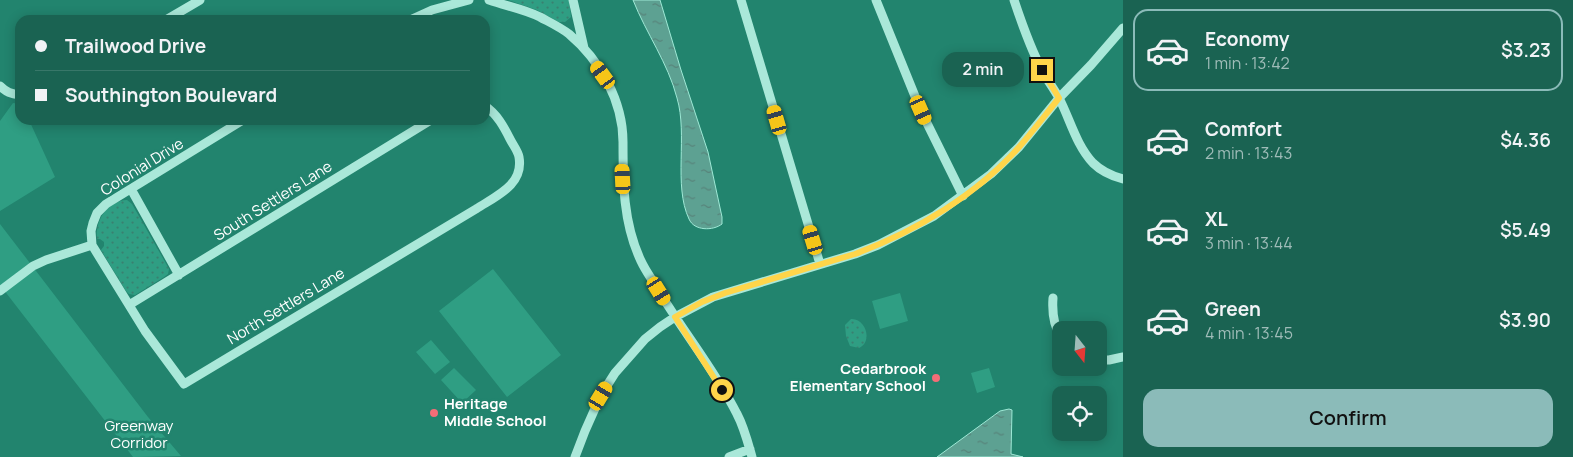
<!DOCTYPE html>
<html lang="en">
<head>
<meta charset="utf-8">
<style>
	:root { --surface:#1a6352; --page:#236959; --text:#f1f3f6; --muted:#9fbcb8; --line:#387769; --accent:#8bbbb9 }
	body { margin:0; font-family:Manrope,sans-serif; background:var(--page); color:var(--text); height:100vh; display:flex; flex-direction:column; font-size:19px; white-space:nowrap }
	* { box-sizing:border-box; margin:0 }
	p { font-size:16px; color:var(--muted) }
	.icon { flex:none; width:28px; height:28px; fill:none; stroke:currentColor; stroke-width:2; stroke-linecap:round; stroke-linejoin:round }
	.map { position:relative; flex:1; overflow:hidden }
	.details { display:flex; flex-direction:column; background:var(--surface); width:450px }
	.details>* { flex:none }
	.hud { position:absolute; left:15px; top:15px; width:475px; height:110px; border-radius:15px; box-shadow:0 2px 12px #0003; display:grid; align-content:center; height:110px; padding:0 20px; background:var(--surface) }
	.needle { width:32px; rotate:163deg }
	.controls { position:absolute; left:1052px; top:321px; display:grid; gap:10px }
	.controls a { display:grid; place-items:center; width:55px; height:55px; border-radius:10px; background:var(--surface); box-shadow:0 2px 12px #0003; font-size:25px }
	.end { position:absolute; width:22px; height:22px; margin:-11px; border:6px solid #ffd54a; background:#111; box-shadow:0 0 0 2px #111 }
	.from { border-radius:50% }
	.bubble { position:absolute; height:35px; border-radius:15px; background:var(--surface); box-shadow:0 2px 12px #0003; font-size:16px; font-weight:600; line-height:35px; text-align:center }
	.car { position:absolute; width:15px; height:30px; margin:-15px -8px; border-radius:6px; box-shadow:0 0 4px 1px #0007; background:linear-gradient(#f5c518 24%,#345 0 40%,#f5c518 0 76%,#345 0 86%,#f5c518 0) }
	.hud b { display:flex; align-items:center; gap:18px; height:48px; font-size:19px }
	.hud b+b { border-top:1px solid var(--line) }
	.hud i { width:12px; height:12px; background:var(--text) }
	ul { padding:9px 0 0; list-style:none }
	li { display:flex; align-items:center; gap:15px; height:82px; margin:0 10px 8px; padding:0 10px; border:2px solid transparent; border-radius:15px }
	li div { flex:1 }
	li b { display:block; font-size:19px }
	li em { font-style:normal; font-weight:600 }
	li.on { border-color:var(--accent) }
	li>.icon { width:45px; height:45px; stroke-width:1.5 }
	.action { display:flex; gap:10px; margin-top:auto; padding:10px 20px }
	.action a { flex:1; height:58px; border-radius:15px; background:var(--accent); color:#111; font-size:20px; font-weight:600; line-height:58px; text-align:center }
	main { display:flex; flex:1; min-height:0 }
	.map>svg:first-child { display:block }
	.grass { fill:url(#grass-dots) }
	.park { fill:#2f9e83 }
	.water { fill:url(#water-ripples); stroke:#9ee9d6 }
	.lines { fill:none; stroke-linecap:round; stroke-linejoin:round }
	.minor { stroke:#aae8d9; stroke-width:9 }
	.route { stroke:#ffd54a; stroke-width:6 }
	.poi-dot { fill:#f46d77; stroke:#22846e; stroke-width:2 }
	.labels { text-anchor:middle; stroke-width:5; stroke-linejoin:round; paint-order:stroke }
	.street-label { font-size:15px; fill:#fff; stroke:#22846e }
	.poi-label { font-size:15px; font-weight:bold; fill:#fff; stroke:#22846e; text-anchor:end }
	.park-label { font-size:15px; fill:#fdfffe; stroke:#22846e }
</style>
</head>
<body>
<main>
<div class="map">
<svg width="1123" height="457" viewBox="0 0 1123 457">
	<defs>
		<pattern id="grass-dots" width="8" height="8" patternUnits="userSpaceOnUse" patternTransform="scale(1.25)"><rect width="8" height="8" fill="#2f9e83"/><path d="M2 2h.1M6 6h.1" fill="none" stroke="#398170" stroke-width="1.8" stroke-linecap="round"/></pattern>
		<pattern id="water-ripples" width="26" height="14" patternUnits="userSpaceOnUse" patternTransform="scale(1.25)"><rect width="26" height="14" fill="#5da192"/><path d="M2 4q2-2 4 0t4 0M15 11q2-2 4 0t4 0" fill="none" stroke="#57837a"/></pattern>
	</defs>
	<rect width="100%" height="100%" fill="#22846e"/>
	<path class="grass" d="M508 0H569L571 17 565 22H559L537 10Z
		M127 200 132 204 169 269 168 274 164 277 135 295 129 294 126 291 101 250 104 246V242L100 239H97C95 221 107 201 127 200Z
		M851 319C866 318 873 342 859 348L850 346 846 336 845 325Z"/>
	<path class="park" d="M13 103 20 104V120H29L55 177 0 211V121Z
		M0 224 148 417 181 456 133 457 0 285Z
		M493 269 561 355 507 397 439 311Z
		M900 293 908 321 880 329 872 301Z
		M431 340 450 362 435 374 416 352Z
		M454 368 476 390 462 403 441 380Z
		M989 368 995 387 977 393 971 373Z"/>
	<path class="water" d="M633 0H660L681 70 708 152 722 217V224C713 231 694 231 689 219 673 185 688 135 677 98 668 63 646 33 633 0Z
		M1009 409 1012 410 1011 454 1023 457H937L1000 411Z"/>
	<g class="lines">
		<path class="minor" d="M489 0C506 6 524 9 540 17 549 22 560 27 569 34 600 60 623 101 623 142 623 183 623 223 641 261 646 272 654 282 660 293 685 334 716 372 737 414 744 427 748 443 752 457
			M573 0 584 48
			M741 0 820 264
			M876 0 921 111 963 196
			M1014 0C1022 24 1031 50 1043 72 1048 81 1054 89 1059 98 1070 119 1076 145 1093 163 1101 171 1112 176 1123 179
			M166 20 200 0
			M410 20 432 10 469 0
			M0 86C6 92 11 94 20 95
			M243 120 106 204 97 213 93 223 91 231 92 245 145 331 184 384 476 209C496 196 524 185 519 157 518 151 513 145 510 139 504 127 497 114 485 106
			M131 189 179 275
			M0 291 33 266 46 260 92 245
			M1053 298C1052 312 1053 325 1061 337
			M129 305 431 120
			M1099 360H1109L1123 357
			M575 457 585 431 601 395 615 373 645 339 660 327 675 317 713 297 855 254 878 245 934 216 991 174 1019 147 1059 98 1091 65 1123 28
			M729 457 750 449"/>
	</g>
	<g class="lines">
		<path class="route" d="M722 390 675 317 702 302 725 293 855 254C916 231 977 195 1020 146 1034 130 1046 114 1059 98L1042 70"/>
	</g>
	<g class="poi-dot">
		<circle cx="936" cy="378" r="5"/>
		<circle cx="434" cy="413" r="5"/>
	</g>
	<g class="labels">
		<g class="street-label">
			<text transform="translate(142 167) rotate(-32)" y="5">Colonial Drive</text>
			<text transform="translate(273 201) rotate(-32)" y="5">South Settlers Lane</text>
			<text transform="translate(286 306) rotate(-31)" y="5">North Settlers Lane</text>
		</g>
		<g class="poi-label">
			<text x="926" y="374">Cedarbrook<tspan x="926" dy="17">Elementary School</tspan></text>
			<text x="444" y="409" text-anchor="start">Heritage<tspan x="444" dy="17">Middle School</tspan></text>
		</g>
		<g class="park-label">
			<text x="139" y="431">Greenway<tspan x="139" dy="17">Corridor</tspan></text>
		</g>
	</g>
</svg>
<div class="controls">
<a><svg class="needle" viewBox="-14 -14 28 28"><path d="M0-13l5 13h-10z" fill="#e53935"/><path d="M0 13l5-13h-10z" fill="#9fbcb8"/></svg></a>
<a><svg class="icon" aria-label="locate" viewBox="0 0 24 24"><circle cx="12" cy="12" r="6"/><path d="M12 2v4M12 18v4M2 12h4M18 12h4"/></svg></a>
</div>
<i class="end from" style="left:722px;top:390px"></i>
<i class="end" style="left:1042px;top:70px"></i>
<div class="bubble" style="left:942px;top:52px;width:82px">2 min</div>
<i class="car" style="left:603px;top:75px;rotate:324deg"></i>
<i class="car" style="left:921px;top:110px;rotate:156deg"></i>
<i class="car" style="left:777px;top:120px;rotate:344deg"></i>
<i class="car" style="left:623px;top:179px;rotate:357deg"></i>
<i class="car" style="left:813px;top:240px;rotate:343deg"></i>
<i class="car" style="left:659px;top:291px;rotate:148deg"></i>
<i class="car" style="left:601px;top:396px;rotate:31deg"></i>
<div class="hud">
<b><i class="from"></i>Trailwood Drive</b>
<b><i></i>Southington Boulevard</b>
</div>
</div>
<section class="details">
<ul>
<li class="on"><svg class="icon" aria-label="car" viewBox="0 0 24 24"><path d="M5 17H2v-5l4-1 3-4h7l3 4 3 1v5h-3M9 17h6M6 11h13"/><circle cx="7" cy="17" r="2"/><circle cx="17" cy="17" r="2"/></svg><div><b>Economy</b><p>1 min · 13:42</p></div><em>$3.23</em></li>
<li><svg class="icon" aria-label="car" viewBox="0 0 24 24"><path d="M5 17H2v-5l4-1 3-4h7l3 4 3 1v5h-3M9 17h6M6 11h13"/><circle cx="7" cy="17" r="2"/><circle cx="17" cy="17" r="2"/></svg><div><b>Comfort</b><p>2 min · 13:43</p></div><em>$4.36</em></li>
<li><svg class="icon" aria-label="car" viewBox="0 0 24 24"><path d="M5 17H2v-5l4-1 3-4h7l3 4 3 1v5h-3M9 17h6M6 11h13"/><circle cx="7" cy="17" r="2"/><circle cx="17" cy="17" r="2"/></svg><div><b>XL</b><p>3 min · 13:44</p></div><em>$5.49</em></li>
<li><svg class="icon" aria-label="car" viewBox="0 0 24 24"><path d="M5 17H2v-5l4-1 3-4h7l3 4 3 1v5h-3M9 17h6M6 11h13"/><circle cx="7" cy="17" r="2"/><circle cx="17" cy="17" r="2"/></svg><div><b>Green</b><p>4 min · 13:45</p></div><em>$3.90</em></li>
</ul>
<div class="action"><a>Confirm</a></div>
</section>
</main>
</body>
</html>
